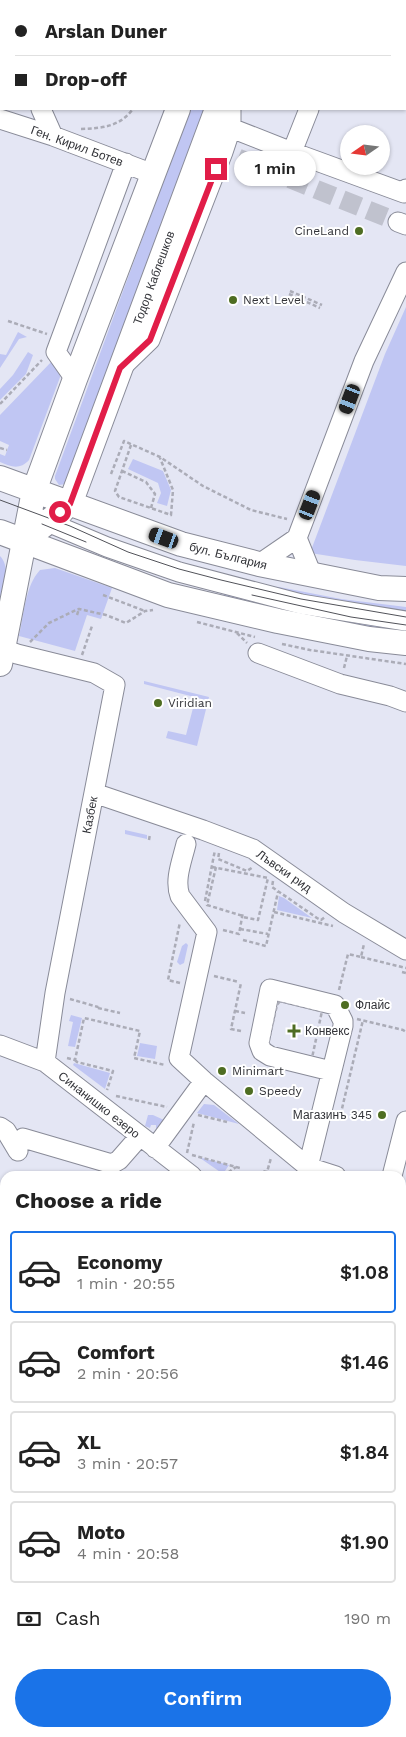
<!DOCTYPE html>
<html lang="en">
<head>
<meta charset="utf-8">
<style>
	:root { --surface:#fff; --page:#f2f2f2; --text:#222; --muted:#767676; --line:#e0e0e0; --accent:#1a73e8 }
	body { margin:0; font-family:"Work Sans",sans-serif; background:var(--page); color:var(--text); height:100vh; display:flex; flex-direction:column; font-size:19px; white-space:nowrap }
	* { box-sizing:border-box; margin:0 }
	p { font-size:16px; color:var(--muted) }
	.icon { flex:none; width:28px; height:28px; fill:none; stroke:currentColor; stroke-width:2; stroke-linecap:round; stroke-linejoin:round }
	.map { position:relative; flex:1; overflow:hidden }
	.side { position:absolute; left:0px; top:1171px; width:406px; height:566px; display:flex; flex-direction:column; background:var(--surface); border-radius:15px 15px 0 0; box-shadow:0 1px 4px #0004 }
	.side>* { flex:none }
	.banner { position:absolute; left:0px; top:0px; width:406px; height:110px; box-shadow:0 1px 4px #0004; display:grid; align-content:center; height:110px; padding:0 15px; background:var(--surface) }
	.needle { width:32px; rotate:256deg }
	.fabs { position:absolute; left:340px; top:125px; display:grid; gap:10px }
	.fabs a { display:grid; place-items:center; width:50px; height:50px; border-radius:50%; background:var(--surface); box-shadow:0 1px 4px #0004; font-size:25px }
	.end { position:absolute; width:22px; height:22px; margin:-11px; border:6px solid #e11d48; background:#fff; box-shadow:0 0 0 2px #fff }
	.from { border-radius:50% }
	.bubble { position:absolute; height:35px; border-radius:18px; background:var(--surface); box-shadow:0 1px 4px #0004; font-size:16px; font-weight:600; line-height:35px; text-align:center }
	.car { position:absolute; width:15px; height:30px; margin:-15px -8px; border-radius:6px; box-shadow:0 0 4px 1px #0007; background:linear-gradient(#222 24%,#8ab4d8 0 40%,#222 0 76%,#8ab4d8 0 86%,#222 0) }
	.banner b { display:flex; align-items:center; gap:18px; height:48px; font-size:19px }
	.banner b+b { border-top:1px solid var(--line) }
	.banner i { width:12px; height:12px; background:var(--text) }
	ul { padding:0; list-style:none }
	li { display:flex; align-items:center; gap:15px; height:82px; margin:0 10px 8px; padding:0 5px; border:2px solid var(--line); border-radius:5px }
	li div { flex:1 }
	li b { display:block; font-size:19px }
	li em { font-style:normal; font-weight:600 }
	li.current { border-color:var(--accent) }
	li>.icon { width:45px; height:45px; stroke-width:1.5 }
	h2 { padding:0 15px; font-size:22px; line-height:60px }
	.pay { display:flex; align-items:center; gap:12px; height:55px; padding:0 15px; font-size:19px }
	.pay p { margin-inline-start:auto }
	.action { display:flex; gap:10px; margin-top:auto; padding:10px 15px }
	.action a { flex:1; height:58px; border-radius:30px; background:var(--accent); color:#fff; font-size:20px; font-weight:600; line-height:58px; text-align:center }
	.map>svg:first-child { display:block }
	.green { fill:#c0c6f3 }
	.lines { fill:none; stroke-linecap:round; stroke-linejoin:round }
	.minor-tunnel { stroke:#c0c2ce; stroke-width:19; stroke-dasharray:19 9; stroke-linecap:butt }
	.minor-casing { stroke:#898b98; stroke-width:21 }
	.major-casing { stroke:#898b98; stroke-width:26 }
	.path { stroke:#abacb7; stroke-width:2.5; stroke-dasharray:4 2.5; stroke-linecap:butt }
	.minor { stroke:#fff; stroke-width:19 }
	.major { stroke:#fff; stroke-width:24 }
	.tram { stroke:#515259; stroke-width:1 }
	.route { stroke:#e11d48; stroke-width:6 }
	.poi-dot { fill:#4e6d22; stroke:#fff; stroke-width:2 }
	.labels { text-anchor:middle; stroke-width:4; stroke-linejoin:round; paint-order:stroke }
	.street-label { font-size:12px; fill:#323338; stroke:#fff }
	.poi-label { font-size:12px; fill:#323338; stroke:#fff; text-anchor:start }
</style>
</head>
<body>
<div class="map">
<svg width="406" height="1737" viewBox="0 0 406 1737">
	<rect width="100%" height="100%" fill="#e4e6f4"/>
	<path class="green" d="M190 109H205L66 484 59 485 55 479V476Z
		M406 307V566L355 560 310 553 385 354Z
		M18 332 27 337 19 339 0 368V354L6 355Z
		M28 352 33 355 26 374 0 400V389L13 375Z
		M54 359 62 372 29 460C20 470 11 467 0 462V454L5 456 9 445 0 441V415Z
		M133 459 163 471 171 490 167 506 157 503 161 493 158 483 128 469Z
		M0 556C12 568 3 592 0 608Z
		M55 568 112 588 101 619 87 615 75 651 19 636C24 615 25 586 40 570Z
		M258 586 279 587 341 599 406 607V612L340 603Z
		M224 592 406 628V634L388 632 223 600Z
		M144 681 209 697 197 746 166 738 168 731 186 735 193 708 200 709 202 699 144 684Z
		M125 830 147 835V839L125 834Z
		M279 896 284 898 312 918 277 910Z
		M186 943 188 945 184 963 180 965 177 962 182 946Z
		M71 1015 82 1018 75 1047 68 1046 73 1022 69 1021Z
		M140 1043 157 1046 155 1059 137 1056Z
		M74 1063 110 1073 105 1089 73 1065Z
		M204 1104 214 1105 239 1124 197 1113Z
		M148 1115H153L164 1120 156 1129V1125H151L150 1128 145 1126Z
		M200 1158H202L229 1165 223 1174Z"/>
	<g class="lines">
		<path class="minor-tunnel" d="M238 158 398 222"/>
		<g class="minor-casing">
			<path id="minor" d="M348 1 349 0
				M405 46 406 47
				M0 77 1 78
				M41 109 53 136
				M0 119 53 136 153 174
				M231 128 292 152 404 193 406 189
				M292 152 309 109
				M398 222 406 225
				M121 368 150 340 223 152 231 128V109
				M75 379 56 352 126 163
				M38 518 107 547 179 572 301 604 406 621
				M297 538 312 575
				M259 564 297 538 364 361 406 272
				M0 648 17 654 94 673 115 685 55 993 45 1062
				M258 653 340 684 390 696 406 702
				M94 793 203 830 253 849 344 913 406 950
				M186 844C182 861 174 880 180 896L207 932 179 1058 204 1081 308 1167 336 1176
				M0 1045 45 1062 192 1176
				M0 1127 6 1131 18 1151
				M23 1138 112 1164 119 1160 140 1136
				M155 1148 204 1081
				M308 1167 343 1026V1021L335 1005 270 989 259 1043 262 1051 270 1056 331 1071
				M392 1176 406 1121
				M401 1332 406 1335
				M0 1559 5 1560
				M401 1569 406 1570
				M401 1677 406 1678
				M14 1737 15 1732
				M254 1737 255 1732
				M285 1737 286 1732
				M328 1737 329 1732"/>
		</g>
		<g class="major-casing">
			<path id="major" d="M218 1 219 0
				M256 1 257 0
				M0 478 181 544 259 564 379 588 406 589
				M0 532 168 595 278 621 369 639 406 643
				M24 541 70 504 217 109
				M0 664 34 491 75 379 178 109"/>
		</g>
		<path class="path" d="M74 0V1
			M119 0V1
			M133 1 138 0
			M186 1V0
			M81 129C103 128 119 127 133 109
			M290 291 322 305
			M289 294 320 308
			M8 321 47 334
			M0 404 42 360
			M131 445 115 491 119 497 171 515 173 490 160 458
			M0 448 7 450
			M122 471 146 482 155 494 151 508
			M111 474 124 441 160 457 203 486 251 510 287 519
			M103 595 145 611
			M77 615 79 609
			M197 622 255 637
			M237 633 247 643
			M30 642 49 623 76 610 79 609 106 615 126 623 145 611 153 610
			M282 644 310 650 406 664
			M82 655 92 626
			M344 668 347 656
			M149 840 150 834
			M219 853 218 859 247 871 253 867
			M212 867 268 878 258 920 243 917
			M216 867 207 905 243 916
			M273 881 272 887 317 918 321 920 325 917
			M205 901 215 850
			M274 912 333 926
			M240 929 268 934
			M223 930 239 934 243 912
			M243 940 266 946 278 892
			M361 957 406 968
			M402 972 406 973
			M214 976 239 982
			M180 983 168 980 180 922
			M339 990 348 954 361 957 364 944
			M70 999 98 1007 99 1005
			M280 1001 322 1011 312 1058 267 1048 277 1005Z
			M98 1008 120 1013
			M235 1011 245 1013
			M357 1019 403 1030 406 1032
			M241 1031 231 1029 241 983
			M67 1058 75 1060 84 1018 140 1031 134 1058 165 1065
			M75 1060 77 1062 113 1071 107 1090
			M116 1096 167 1107
			M198 1115 227 1122
			M336 1116 340 1117 363 1020
			M187 1153 194 1122
			M192 1155 240 1168
			M267 1172 282 1176
			M223 1176 236 1167
			M261 1176 262 1171 267 1172 271 1158"/>
		<use href="#minor" class="minor"/>
		<use href="#major" class="major"/>
		<path class="tram" d="M0 500 70 526 128 552 179 569 221 580 301 599 406 617
			M42 524 86 542
			M252 595 351 617 406 625"/>
	</g>
	<g class="lines">
		<path class="route" d="M60 512 70 504 120 368 150 340 216 169"/>
	</g>
	<g class="poi-dot">
		<circle cx="359" cy="231" r="5"/>
		<circle cx="233" cy="300" r="5"/>
		<circle cx="158" cy="703" r="5"/>
		<circle cx="345" cy="1005" r="5"/>
		<path d="M291.5 1023.5h5v5h5v5h-5v5h-5v-5h-5v-5h5z"/>
		<circle cx="222" cy="1071" r="5"/>
		<circle cx="249" cy="1091" r="5"/>
		<circle cx="382" cy="1115" r="5"/>
	</g>
	<g class="labels">
		<g class="street-label">
			<text transform="translate(77 146) rotate(20)" y="4">Ген. Кирил Ботев</text>
			<text transform="translate(154 278) rotate(-70)" y="4">Тодор Каблешков</text>
			<text transform="translate(228 556) rotate(14)" y="4">бул. България</text>
			<text transform="translate(90 815) rotate(-79)" y="4">Казбек</text>
			<text transform="translate(284 871) rotate(35)" y="4">Лъвски рид</text>
			<text transform="translate(99 1105) rotate(38)" y="4">Синанишко езеро</text>
		</g>
		<g class="poi-label">
			<text x="349" y="235" text-anchor="end">CineLand</text>
			<text x="243" y="304">Next Level</text>
			<text x="168" y="707">Viridian</text>
			<text x="355" y="1009">Флайс</text>
			<text x="305" y="1035">Конвекс</text>
			<text x="232" y="1075">Minimart</text>
			<text x="259" y="1095">Speedy</text>
			<text x="372" y="1119" text-anchor="end">Магазинъ 345</text>
		</g>
	</g>
</svg>
<div class="fabs">
<a><svg class="needle" viewBox="-14 -14 28 28"><path d="M0-13l5 13h-10z" fill="#e53935"/><path d="M0 13l5-13h-10z" fill="#767676"/></svg></a>
</div>
<i class="end from" style="left:60px;top:512px"></i>
<i class="end" style="left:216px;top:169px"></i>
<div class="bubble" style="left:234px;top:151px;width:82px">1 min</div>
<i class="car" style="left:350px;top:399px;rotate:201deg"></i>
<i class="car" style="left:310px;top:505px;rotate:21deg"></i>
<i class="car" style="left:164px;top:538px;rotate:290deg"></i>
<div class="banner">
<b><i class="from"></i>Arslan Duner</b>
<b><i></i>Drop-off</b>
</div>
<section class="side">
<h2>Choose a ride</h2>
<ul>
<li class="current"><svg class="icon" aria-label="car" viewBox="0 0 24 24"><path d="M5 17H2v-5l4-1 3-4h7l3 4 3 1v5h-3M9 17h6M6 11h13"/><circle cx="7" cy="17" r="2"/><circle cx="17" cy="17" r="2"/></svg><div><b>Economy</b><p>1 min · 20:55</p></div><em>$1.08</em></li>
<li><svg class="icon" aria-label="car" viewBox="0 0 24 24"><path d="M5 17H2v-5l4-1 3-4h7l3 4 3 1v5h-3M9 17h6M6 11h13"/><circle cx="7" cy="17" r="2"/><circle cx="17" cy="17" r="2"/></svg><div><b>Comfort</b><p>2 min · 20:56</p></div><em>$1.46</em></li>
<li><svg class="icon" aria-label="car" viewBox="0 0 24 24"><path d="M5 17H2v-5l4-1 3-4h7l3 4 3 1v5h-3M9 17h6M6 11h13"/><circle cx="7" cy="17" r="2"/><circle cx="17" cy="17" r="2"/></svg><div><b>XL</b><p>3 min · 20:57</p></div><em>$1.84</em></li>
<li><svg class="icon" aria-label="car" viewBox="0 0 24 24"><path d="M5 17H2v-5l4-1 3-4h7l3 4 3 1v5h-3M9 17h6M6 11h13"/><circle cx="7" cy="17" r="2"/><circle cx="17" cy="17" r="2"/></svg><div><b>Moto</b><p>4 min · 20:58</p></div><em>$1.90</em></li>
</ul>
<div class="pay"><svg class="icon" aria-label="cash" viewBox="0 0 24 24"><path d="M3 7h18v10H3z"/><circle cx="12" cy="12" r="2"/></svg>Cash<p>190 m</p></div>
<div class="action"><a>Confirm</a></div>
</section>
</div>
</body>
</html>
